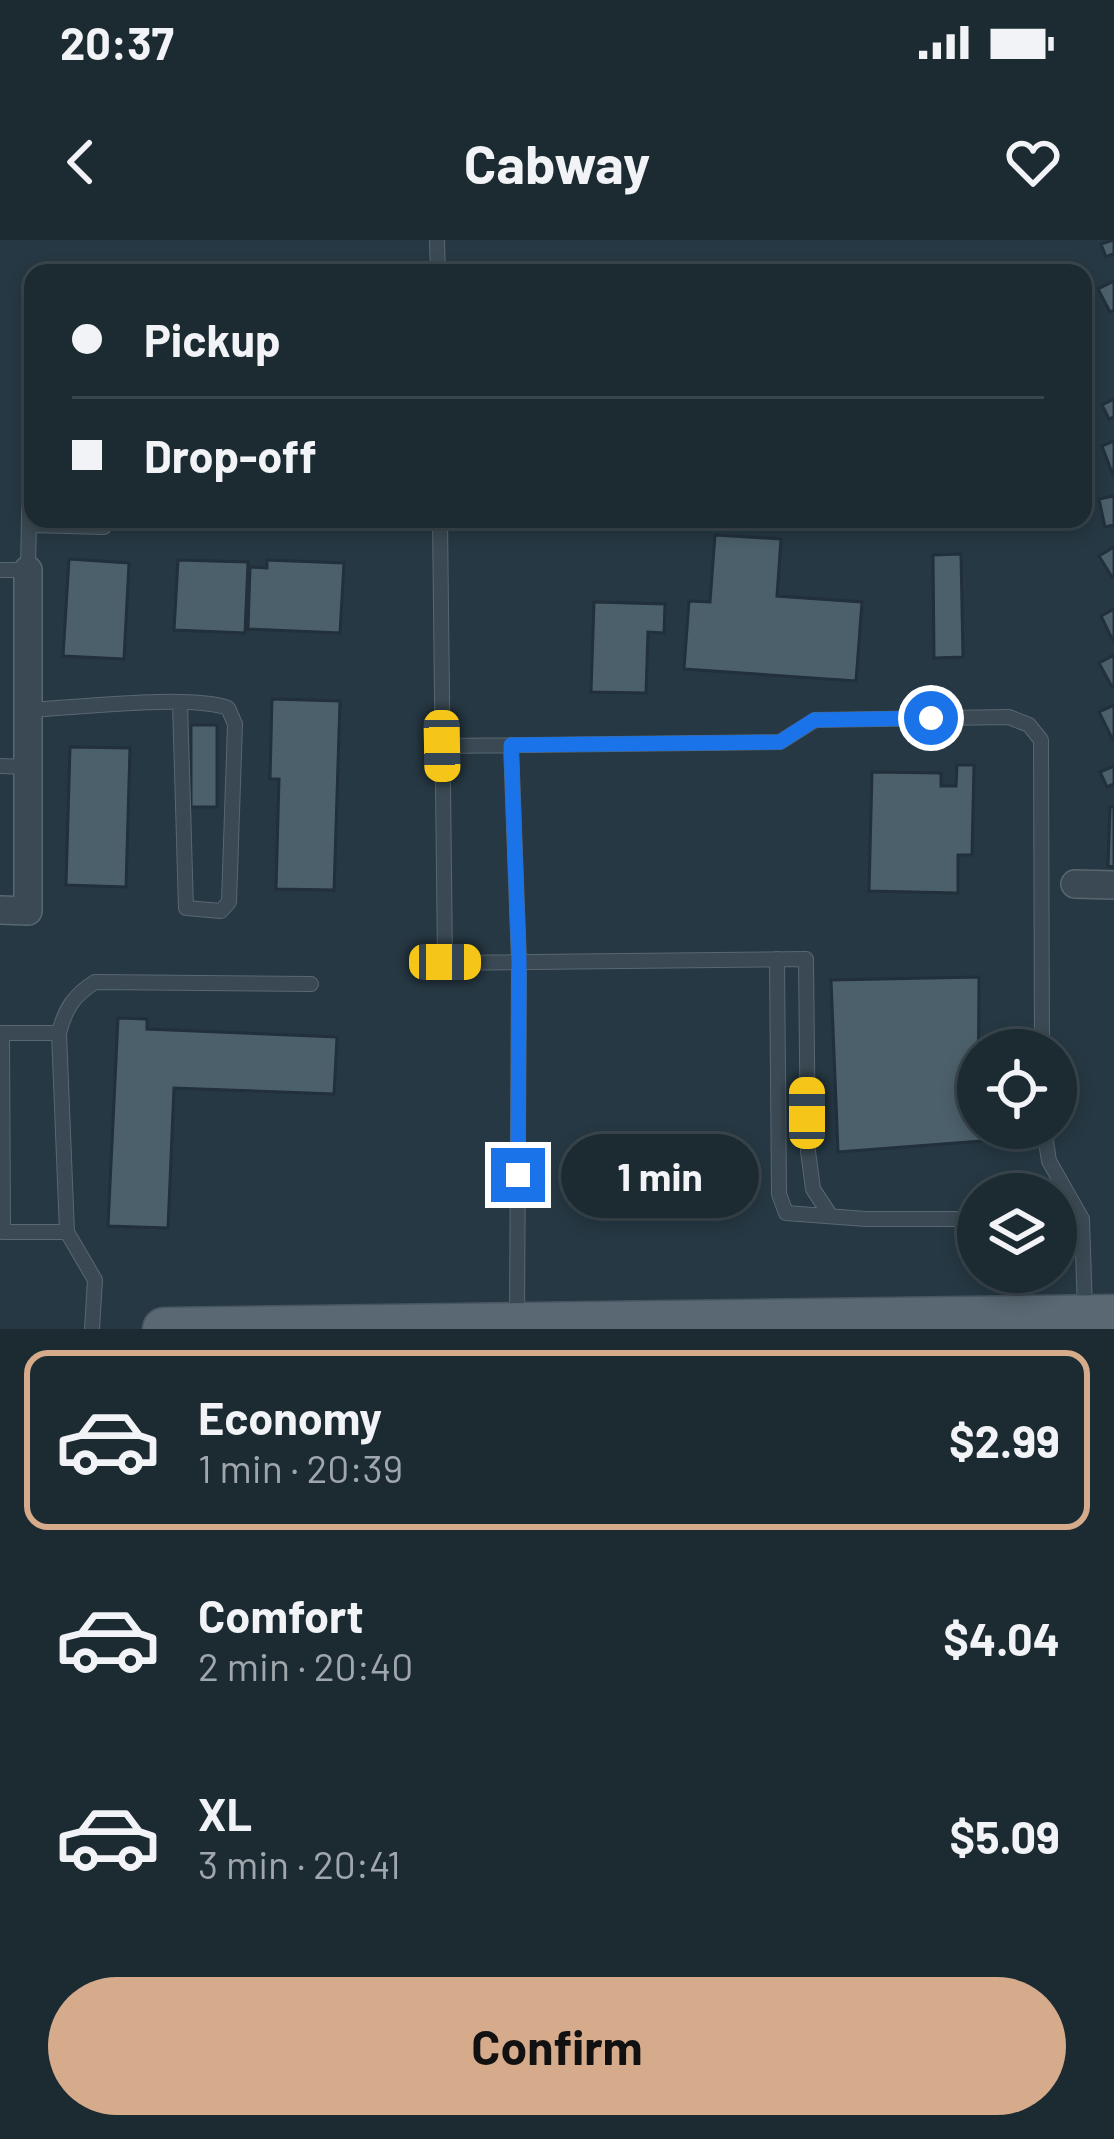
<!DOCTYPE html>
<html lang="en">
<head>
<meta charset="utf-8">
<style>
	:root { --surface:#1c2a32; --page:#25323a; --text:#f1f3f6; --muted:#a0a7ac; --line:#3a464d; --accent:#d6ab8b }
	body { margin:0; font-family:Barlow,sans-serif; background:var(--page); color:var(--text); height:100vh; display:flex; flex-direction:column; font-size:45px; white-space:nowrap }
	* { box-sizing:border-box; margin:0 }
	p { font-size:39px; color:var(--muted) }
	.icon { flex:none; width:66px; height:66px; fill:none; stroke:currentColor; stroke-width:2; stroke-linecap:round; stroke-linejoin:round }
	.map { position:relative; height:1089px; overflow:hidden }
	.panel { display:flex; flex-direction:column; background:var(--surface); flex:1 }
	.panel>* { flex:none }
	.banner { position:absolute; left:24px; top:24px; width:1068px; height:264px; border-radius:24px; box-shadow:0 6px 18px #0003,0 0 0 3px var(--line); display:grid; align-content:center; height:264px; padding:0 48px; background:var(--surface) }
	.controls { position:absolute; left:957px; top:789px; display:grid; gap:24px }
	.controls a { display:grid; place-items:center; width:120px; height:120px; border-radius:50%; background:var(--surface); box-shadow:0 6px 18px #0003,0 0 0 3px var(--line); font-size:60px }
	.end { position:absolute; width:54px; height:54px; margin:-27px; border:15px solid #1a73e8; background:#fff; box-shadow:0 0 0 6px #fff }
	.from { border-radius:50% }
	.bubble { position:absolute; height:84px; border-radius:42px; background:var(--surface); box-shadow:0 6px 18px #0003,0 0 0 3px var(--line); font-size:39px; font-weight:700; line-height:84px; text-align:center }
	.car { position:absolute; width:36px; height:72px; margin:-36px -18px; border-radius:15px; box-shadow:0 0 9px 3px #0007; background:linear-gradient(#f5c518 24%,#345 0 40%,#f5c518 0 76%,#345 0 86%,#f5c518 0) }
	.banner b { display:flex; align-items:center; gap:42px; height:114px; font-size:45px }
	.banner b+b { border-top:3px solid var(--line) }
	.banner i { width:30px; height:30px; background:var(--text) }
	ul { padding:21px 0 0; list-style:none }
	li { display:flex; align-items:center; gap:36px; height:180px; margin:0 24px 18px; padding:0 24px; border:6px solid transparent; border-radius:24px }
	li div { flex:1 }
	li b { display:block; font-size:45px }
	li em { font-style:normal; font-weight:700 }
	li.active { border-color:var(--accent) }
	li>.icon { width:108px; height:108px; stroke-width:1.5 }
	.cta { display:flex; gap:24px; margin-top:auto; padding:24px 48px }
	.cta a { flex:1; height:138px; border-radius:72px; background:var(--accent); color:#111; font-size:48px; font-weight:700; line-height:138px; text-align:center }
	.status { display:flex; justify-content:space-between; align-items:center; height:84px; padding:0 60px; background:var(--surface); direction:ltr }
	.status svg { height:33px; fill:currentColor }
	header { display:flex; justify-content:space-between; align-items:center; height:156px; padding:0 48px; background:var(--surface); font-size:54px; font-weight:700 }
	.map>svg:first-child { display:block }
	.building { fill:#4c606b; stroke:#21303a; stroke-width:3 }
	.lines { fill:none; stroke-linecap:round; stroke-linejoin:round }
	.service-casing { stroke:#596770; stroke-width:16 }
	.minor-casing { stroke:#596770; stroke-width:30 }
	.primary-casing { stroke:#47555f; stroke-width:45 }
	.service { stroke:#3a4953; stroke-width:14 }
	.minor { stroke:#3a4953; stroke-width:27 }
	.primary { stroke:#596873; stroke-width:42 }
	.route { stroke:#1a73e8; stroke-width:15 }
</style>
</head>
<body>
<div class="status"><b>20:37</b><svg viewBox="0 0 49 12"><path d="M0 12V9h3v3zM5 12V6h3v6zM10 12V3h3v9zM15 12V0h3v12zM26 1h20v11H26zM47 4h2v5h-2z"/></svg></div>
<header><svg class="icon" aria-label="back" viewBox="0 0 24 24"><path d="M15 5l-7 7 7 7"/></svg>Cabway<svg class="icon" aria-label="heart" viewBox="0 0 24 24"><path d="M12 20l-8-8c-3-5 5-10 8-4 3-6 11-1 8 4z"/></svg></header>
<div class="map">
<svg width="1114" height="1089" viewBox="0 0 1114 1089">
	<rect width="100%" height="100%" fill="#263843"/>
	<path class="building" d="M1114 0V13L1106 17 1101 4Z
		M1114 41V70L1110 72 1098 49Z
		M1114 159V177L1109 179 1102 165Z
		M1114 201V234L1113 235 1102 206Z
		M1114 256V285L1105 287 1099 259Z
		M715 295 781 299 777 356 862 362 856 441 684 429 689 361 710 362Z
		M1114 307V336L1112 337 1099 316Z
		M961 314 963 417 934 418 933 315Z
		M69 319 129 323 124 419 63 416Z
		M178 320 248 322 245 393 174 390Z
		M267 320 344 323 340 393 248 389 250 327 267 328Z
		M594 362 665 364 664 393 648 392 646 453 591 452Z
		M1114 369V400L1113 401 1101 376Z
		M1114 415V446L1112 447 1099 423Z
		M272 459 340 461 334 650 276 649 279 539H270Z
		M1114 465V502L1099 472Z
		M191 485H217V567H191Z
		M70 507 130 508 126 647 66 645Z
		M957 525H974L972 615H958V653L869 651 872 532 941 533V546H956Z
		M1114 526V544L1107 547 1100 532Z
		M1110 567H1114V627L1108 626Z
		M979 737 978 888H981L982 901 838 912 831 740Z
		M118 778 147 779V789L337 797 334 854 174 848 168 988 108 986Z"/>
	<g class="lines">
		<g class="service-casing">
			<path id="service" d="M437 0 438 33
				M440 279 445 723 806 719 808 911 813 949 830 975
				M29 285 104 287V279
				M0 330H28L30 225
				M28 470C76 468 188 454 228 468L235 484 229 662 221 671 186 668 180 463
				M511 505 519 722 517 1079
				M442 506 780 502 815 480 1009 477 1029 485 1041 500 1042 810
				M0 526 28 527
				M777 719 779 954 786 973 866 979H978
				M59 793H2L3 992H67
				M1044 888 1049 921 1082 979
				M1056 979H1082L1085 1072
				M92 1089 95 1040 67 992 59 793C65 769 74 755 95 742L311 744"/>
		</g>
		<g class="minor-casing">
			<path id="minor" d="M1075 644 1114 645
				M0 670 28 671V330"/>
		</g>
		<g class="primary-casing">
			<path id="primary" d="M164 1089 1114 1076"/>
		</g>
		<use href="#service" class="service"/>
		<use href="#minor" class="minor"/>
		<use href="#primary" class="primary"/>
	</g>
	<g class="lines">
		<path class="route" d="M518 935 519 722 511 505 780 502 814 480 931 478"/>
	</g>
</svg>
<div class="controls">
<a><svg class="icon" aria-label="locate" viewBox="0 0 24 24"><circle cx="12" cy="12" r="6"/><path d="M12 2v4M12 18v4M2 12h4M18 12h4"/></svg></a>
<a><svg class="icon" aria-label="layers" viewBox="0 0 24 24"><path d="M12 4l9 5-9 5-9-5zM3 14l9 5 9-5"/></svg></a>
</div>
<i class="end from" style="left:931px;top:478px"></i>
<i class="end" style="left:518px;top:935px"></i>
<div class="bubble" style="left:561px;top:894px;width:198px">1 min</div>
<i class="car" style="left:442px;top:506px;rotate:179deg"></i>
<i class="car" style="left:445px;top:722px;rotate:90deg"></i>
<i class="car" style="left:807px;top:873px;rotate:0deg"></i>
<div class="banner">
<b><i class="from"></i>Pickup</b>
<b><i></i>Drop-off</b>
</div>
</div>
<section class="panel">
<ul>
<li class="active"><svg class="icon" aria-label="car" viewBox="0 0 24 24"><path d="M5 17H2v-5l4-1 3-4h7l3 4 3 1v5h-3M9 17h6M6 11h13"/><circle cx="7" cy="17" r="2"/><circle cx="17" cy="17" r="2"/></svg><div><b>Economy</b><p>1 min · 20:39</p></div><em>$2.99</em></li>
<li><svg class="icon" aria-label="car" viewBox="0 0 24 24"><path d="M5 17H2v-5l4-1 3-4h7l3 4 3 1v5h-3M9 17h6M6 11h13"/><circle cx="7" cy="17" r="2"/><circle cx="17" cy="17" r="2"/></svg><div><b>Comfort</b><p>2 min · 20:40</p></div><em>$4.04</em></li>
<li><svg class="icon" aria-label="car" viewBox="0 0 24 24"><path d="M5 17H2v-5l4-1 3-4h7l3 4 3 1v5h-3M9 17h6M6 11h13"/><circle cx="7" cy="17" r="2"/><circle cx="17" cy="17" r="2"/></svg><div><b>XL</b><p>3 min · 20:41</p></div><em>$5.09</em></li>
</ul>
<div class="cta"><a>Confirm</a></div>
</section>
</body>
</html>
